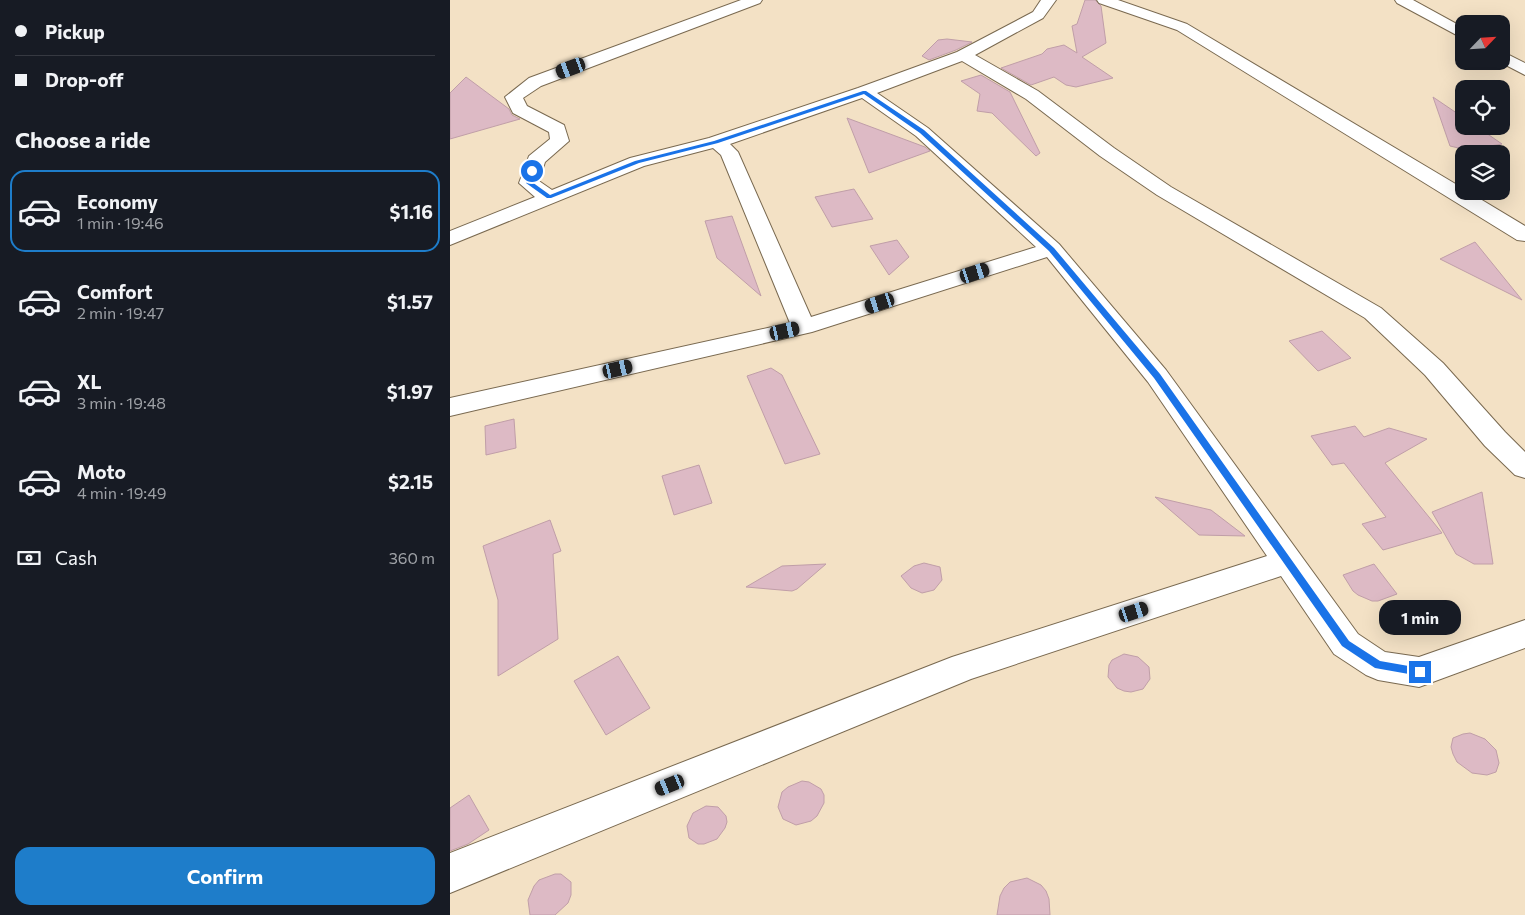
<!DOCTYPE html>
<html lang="en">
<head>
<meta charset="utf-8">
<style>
	:root { --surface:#171b24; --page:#20242c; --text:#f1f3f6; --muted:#9ea1a6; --line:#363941; --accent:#1e7dca }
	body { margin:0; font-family:Commissioner,sans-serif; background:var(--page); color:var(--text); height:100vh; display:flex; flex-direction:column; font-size:19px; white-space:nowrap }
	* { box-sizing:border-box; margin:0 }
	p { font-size:16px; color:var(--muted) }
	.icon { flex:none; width:28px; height:28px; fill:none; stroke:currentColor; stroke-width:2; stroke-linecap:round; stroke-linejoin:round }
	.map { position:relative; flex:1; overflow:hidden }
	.drawer { display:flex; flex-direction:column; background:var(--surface); width:450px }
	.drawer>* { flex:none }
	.banner { display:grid; align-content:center; height:110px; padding:0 15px; background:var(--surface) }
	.needle { width:32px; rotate:65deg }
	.fabs { position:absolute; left:1005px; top:15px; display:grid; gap:10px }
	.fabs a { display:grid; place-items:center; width:55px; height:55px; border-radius:10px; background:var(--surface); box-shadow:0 5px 20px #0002; font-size:25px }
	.end { position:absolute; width:22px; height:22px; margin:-11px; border:6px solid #1a73e8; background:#fff; box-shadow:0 0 0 2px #fff }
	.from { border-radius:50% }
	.bubble { position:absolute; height:35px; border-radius:15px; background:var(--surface); box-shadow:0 5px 20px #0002; font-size:16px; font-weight:700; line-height:35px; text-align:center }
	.car { position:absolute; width:15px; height:30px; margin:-15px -8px; border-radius:6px; box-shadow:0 0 4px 1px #0007; background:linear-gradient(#222 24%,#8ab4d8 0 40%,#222 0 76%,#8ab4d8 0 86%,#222 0) }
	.banner b { display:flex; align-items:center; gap:18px; height:48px; font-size:19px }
	.banner b+b { border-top:1px solid var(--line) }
	.banner i { width:12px; height:12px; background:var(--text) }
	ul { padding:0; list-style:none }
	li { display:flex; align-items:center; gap:15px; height:82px; margin:0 10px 8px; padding:0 5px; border:2px solid transparent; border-radius:15px }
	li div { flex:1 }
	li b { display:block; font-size:19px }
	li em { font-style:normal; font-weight:700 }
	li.active { border-color:var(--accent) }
	li>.icon { width:45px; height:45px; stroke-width:1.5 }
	h2 { padding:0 15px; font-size:22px; line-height:60px }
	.pay { display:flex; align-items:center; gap:12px; height:55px; padding:0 15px; font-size:19px }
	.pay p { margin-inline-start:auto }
	.action { display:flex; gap:10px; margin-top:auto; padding:10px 15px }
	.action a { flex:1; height:58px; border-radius:15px; background:var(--accent); color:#fff; font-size:20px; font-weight:700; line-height:58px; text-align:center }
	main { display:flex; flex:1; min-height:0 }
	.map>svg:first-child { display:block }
	.building { fill:#ddbac5; stroke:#c09ea8 }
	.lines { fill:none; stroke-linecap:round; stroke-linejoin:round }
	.street-casing { stroke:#796950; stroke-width:2 }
	.street { fill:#fff; fill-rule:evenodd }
	.route { fill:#1a73e8 }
</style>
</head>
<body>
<main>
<section class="drawer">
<div class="banner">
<b><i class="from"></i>Pickup</b>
<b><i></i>Drop-off</b>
</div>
<h2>Choose a ride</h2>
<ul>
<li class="active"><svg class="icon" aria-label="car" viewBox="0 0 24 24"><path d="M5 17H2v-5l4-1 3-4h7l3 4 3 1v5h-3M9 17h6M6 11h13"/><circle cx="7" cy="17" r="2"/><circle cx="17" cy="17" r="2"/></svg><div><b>Economy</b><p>1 min · 19:46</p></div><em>$1.16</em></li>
<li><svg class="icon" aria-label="car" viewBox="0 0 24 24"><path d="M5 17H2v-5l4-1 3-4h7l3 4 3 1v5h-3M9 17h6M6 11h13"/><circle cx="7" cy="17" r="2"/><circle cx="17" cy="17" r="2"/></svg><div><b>Comfort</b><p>2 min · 19:47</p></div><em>$1.57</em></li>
<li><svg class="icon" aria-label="car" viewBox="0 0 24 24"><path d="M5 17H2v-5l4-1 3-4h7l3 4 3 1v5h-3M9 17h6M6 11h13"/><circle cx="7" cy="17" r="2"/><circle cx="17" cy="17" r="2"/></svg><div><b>XL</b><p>3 min · 19:48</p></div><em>$1.97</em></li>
<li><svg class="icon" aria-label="car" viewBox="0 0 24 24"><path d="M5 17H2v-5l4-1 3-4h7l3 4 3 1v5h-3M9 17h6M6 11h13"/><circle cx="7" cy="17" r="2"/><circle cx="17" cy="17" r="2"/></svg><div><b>Moto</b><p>4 min · 19:49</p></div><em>$2.15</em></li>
</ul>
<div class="pay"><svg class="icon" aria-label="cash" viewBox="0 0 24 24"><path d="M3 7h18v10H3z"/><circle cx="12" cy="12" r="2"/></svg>Cash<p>360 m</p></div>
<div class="action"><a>Confirm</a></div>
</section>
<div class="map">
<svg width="1075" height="915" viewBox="0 0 1075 915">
	<rect width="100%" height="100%" fill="#f3e1c5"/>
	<path class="building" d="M635 0H645L651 6 656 43 632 57 663 78 626 87 616 85 604 77 581 85 551 68 592 54 597 49 614 45 627 53 622 26 627 24Z
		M497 39 522 42 506 50 479 60 472 56 488 40Z
		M531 75 560 92 590 153 586 156 542 113 527 111 530 94 511 81Z
		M16 77 59 109 62 115 70 119 0 139V93Z
		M983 97 1014 118V126H1026L1052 144 1017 150 1000 146Z
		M397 118 475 147 480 151 419 173Z
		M404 189 423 219 382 227 365 197Z
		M282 216 311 296 267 258 255 221Z
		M447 240 459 257 439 275 420 246Z
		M1025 242 1072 300 990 259Z
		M872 331 901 358 868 371 839 341Z
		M321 368 332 375 370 454 335 464 297 376Z
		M64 419 66 448 36 455 35 426Z
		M905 426 914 437 939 428 977 439 935 463 992 533 933 550 912 524 936 517 894 463 882 465 861 436Z
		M249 465 262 503 224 515 212 476Z
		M1032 492 1043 564H1024L1006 554 982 512Z
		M705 497 761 510 795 536 749 535Z
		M100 520 111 551 103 554 108 639 48 676V600L33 546Z
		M474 563 490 567 492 580 484 590 472 593 461 588 451 576 464 566Z
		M376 564 347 589 342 591 296 587 332 566Z
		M924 564 947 594 928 601H922L908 595 903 591 893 575Z
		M674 654 688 657 699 667 700 679 693 689 681 692 674 691 667 688 658 677 659 665 662 660Z
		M168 656 200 708 156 735 124 681Z
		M1020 733 1035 739 1046 750 1049 763 1046 772 1037 775 1022 773 1007 762 1003 754 1001 747 1003 738 1013 734Z
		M352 781 359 782 371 789 374 795V803L367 816 361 821 346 825 333 819 328 807 332 792 338 787Z
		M19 795 39 830 18 844 0 851V808Z
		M256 806 268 807 276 816 277 822 275 828 267 839 254 844H248L239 838 237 826 243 813Z
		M105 874H111L121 882V895L118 903 105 915H80L78 900 84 886 89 880Z
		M577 878 591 885 596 891 599 899 600 915H547L550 896 554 888 560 882Z"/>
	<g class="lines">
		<g class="street-casing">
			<path id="street" d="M291 0H312L310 3 91 86 73 98 77 106 114 125 119 141 95 162 89 181 102 190 180 158 259 138 408 88 507 52 583 12 591 0H606L593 18 525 55 588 91 664 148 721 187 931 308 993 363 1055 432 1075 452V478L1065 475 1035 446 975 375 915 318 707 195 650 156 576 99 512 61 427 93 478 128 609 244 716 370 908 634 935 652 969 657 1075 620V648L969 687 928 680 916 675 884 654 831 576 521 679 0 893V853L502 657 817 556 698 382 597 257 362 332 0 416V398L340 323 271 155 263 148 194 166 0 245V231L85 197 69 183 79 156 100 139 99 132 63 113 55 97 79 78ZM412 98 466 136 586 247 361 317 288 152 280 144Z
				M647 0H668L737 24 1014 189V191H1017L1075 226V241L1067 240 727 30 649 3Z
				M945 0H963L1014 28V39L947 3Z
				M1051 51 1075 63V75L1048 61H1051Z"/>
		</g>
		<use href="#street" class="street"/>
	</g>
	<path class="route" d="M413 91H416L474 130 604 248 710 374 899 641 930 661 970 668 973 669V675L970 676 925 668 892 646 704 378 599 251 470 133 414 94 268 143 189 163 101 198H97L76 183 80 171 85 170 82 182 100 195 185 161 264 141Z"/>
</svg>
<div class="fabs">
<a><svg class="needle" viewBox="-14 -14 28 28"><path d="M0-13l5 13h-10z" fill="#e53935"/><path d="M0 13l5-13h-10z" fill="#9ea1a6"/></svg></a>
<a><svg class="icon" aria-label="locate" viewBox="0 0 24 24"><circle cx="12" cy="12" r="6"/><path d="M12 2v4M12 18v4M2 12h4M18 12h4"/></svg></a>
<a><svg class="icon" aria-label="layers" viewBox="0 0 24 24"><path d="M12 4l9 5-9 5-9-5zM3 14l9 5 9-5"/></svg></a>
</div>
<i class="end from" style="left:82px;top:171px"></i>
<i class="end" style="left:970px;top:672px"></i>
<div class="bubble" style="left:929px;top:600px;width:82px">1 min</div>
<i class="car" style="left:121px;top:68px;rotate:250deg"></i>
<i class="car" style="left:525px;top:273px;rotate:72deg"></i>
<i class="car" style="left:430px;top:303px;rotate:252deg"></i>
<i class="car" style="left:335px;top:331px;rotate:77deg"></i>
<i class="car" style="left:168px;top:369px;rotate:77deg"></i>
<i class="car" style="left:684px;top:612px;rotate:72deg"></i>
<i class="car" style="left:220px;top:785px;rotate:248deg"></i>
</div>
</main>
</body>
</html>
